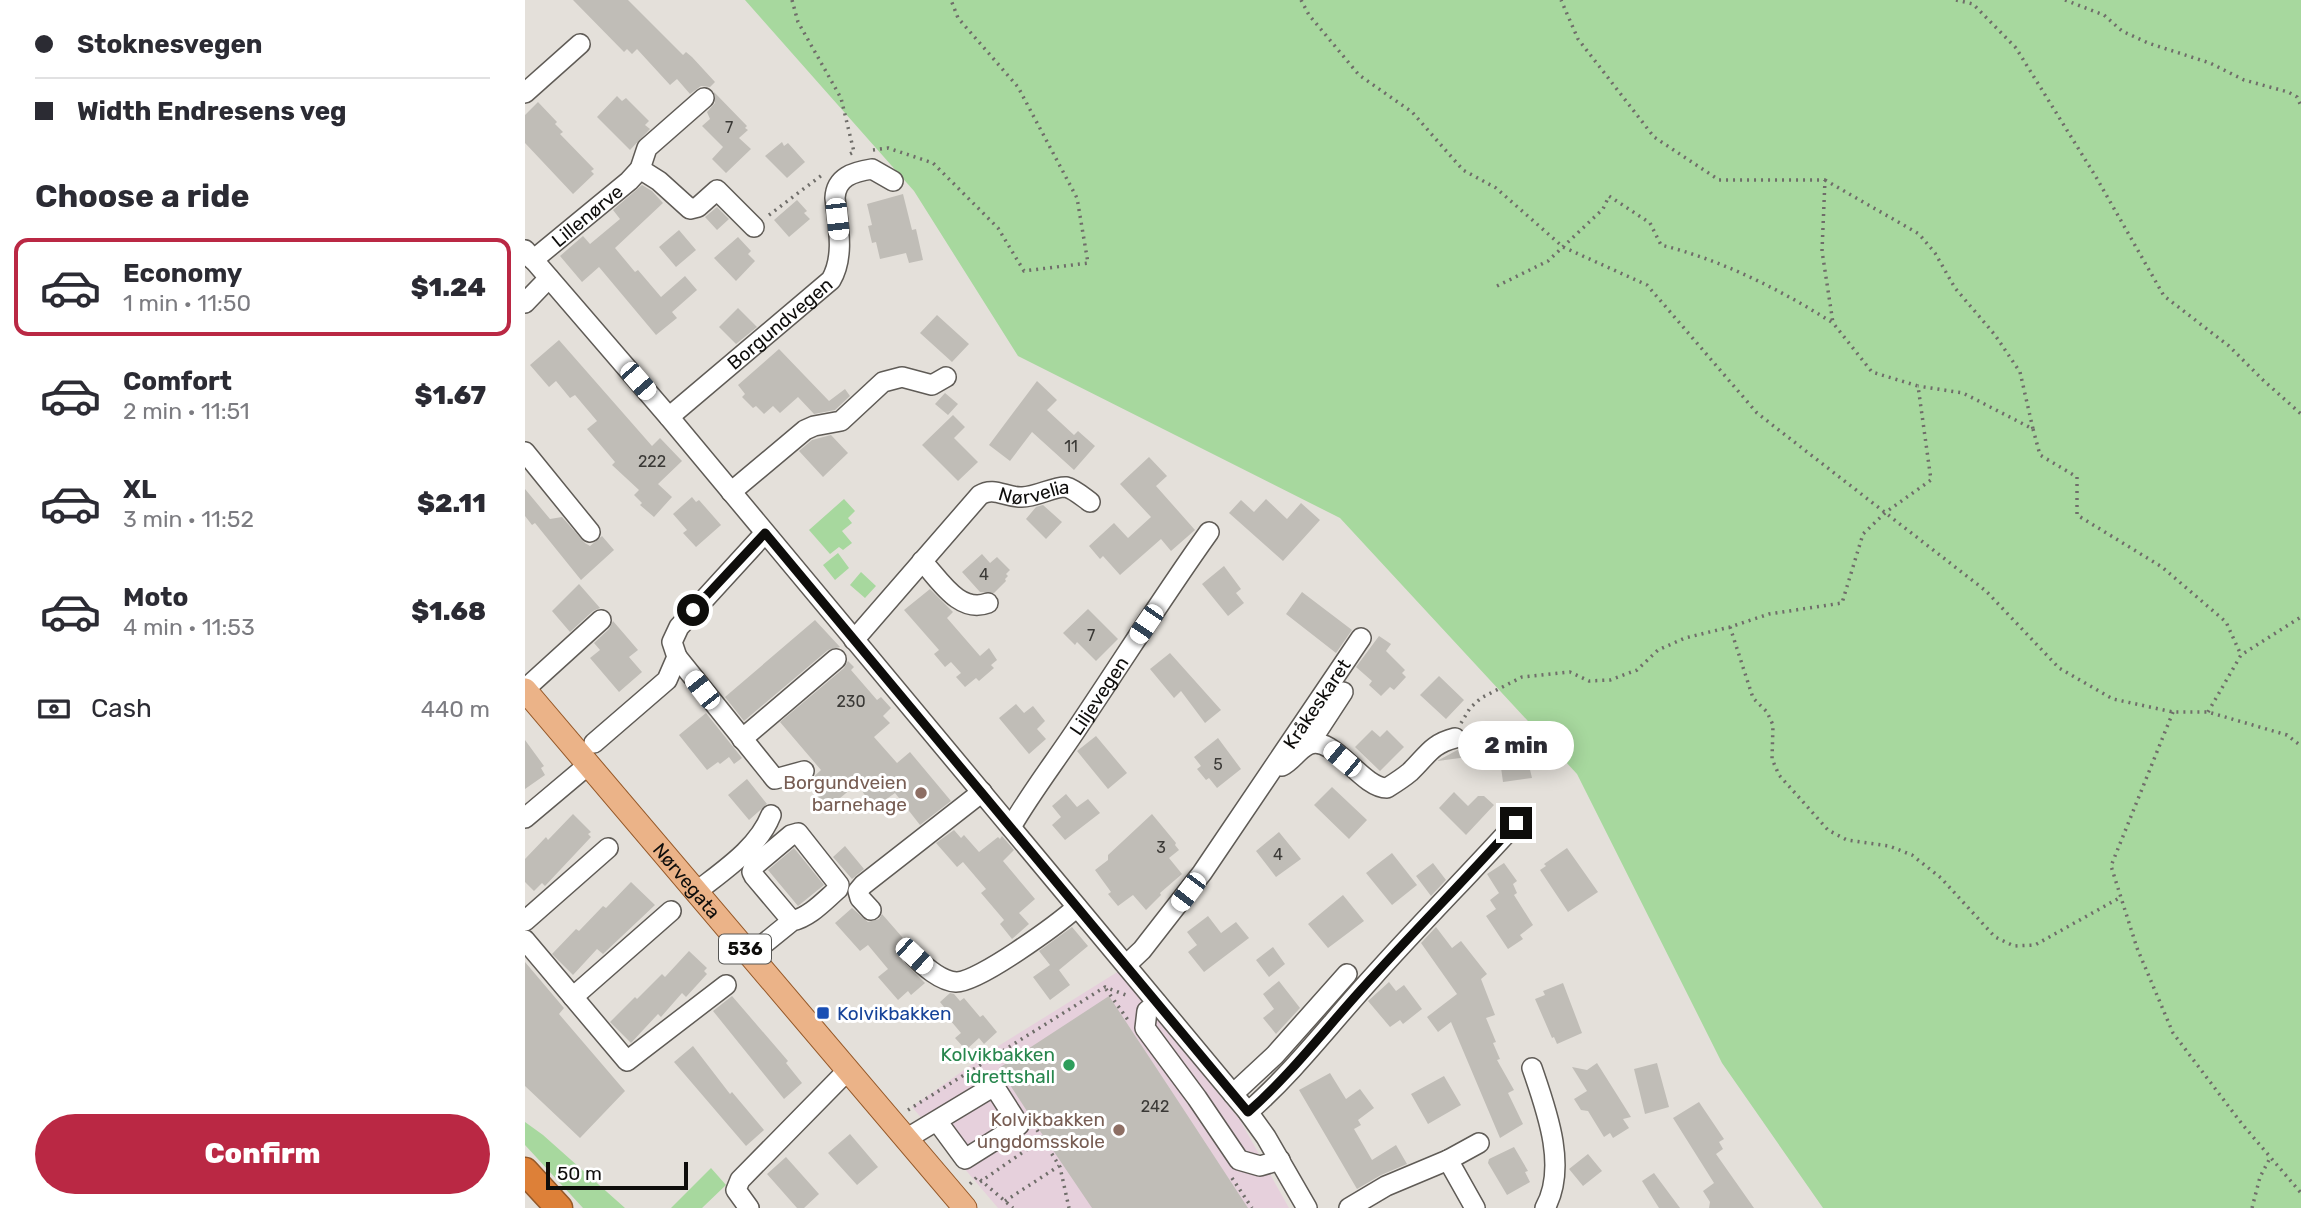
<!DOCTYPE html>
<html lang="en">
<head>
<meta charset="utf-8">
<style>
	:root { --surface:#fff; --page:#f7f7f7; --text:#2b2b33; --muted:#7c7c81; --line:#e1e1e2; --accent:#ba2844 }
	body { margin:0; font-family:Rubik,sans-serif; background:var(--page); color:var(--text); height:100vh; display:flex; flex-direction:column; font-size:26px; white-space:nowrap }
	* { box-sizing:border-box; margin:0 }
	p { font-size:23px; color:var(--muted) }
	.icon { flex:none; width:38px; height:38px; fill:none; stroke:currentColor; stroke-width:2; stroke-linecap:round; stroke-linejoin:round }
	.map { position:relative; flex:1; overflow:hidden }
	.panel { display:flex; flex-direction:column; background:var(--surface); width:525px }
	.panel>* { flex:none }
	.hud { display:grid; align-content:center; height:154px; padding:0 35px; background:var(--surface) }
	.scale { position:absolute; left:21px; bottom:18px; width:142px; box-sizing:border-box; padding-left:7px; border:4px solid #0e0d0b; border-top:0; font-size:19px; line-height:24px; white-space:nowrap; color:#0e0d0b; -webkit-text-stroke:5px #fff; paint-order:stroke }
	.end { position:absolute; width:32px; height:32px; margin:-16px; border:9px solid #0e0d0b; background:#fff; box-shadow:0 0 0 4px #fff }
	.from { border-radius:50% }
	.bubble { position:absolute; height:49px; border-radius:24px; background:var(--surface); box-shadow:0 4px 18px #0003; font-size:23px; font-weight:800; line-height:49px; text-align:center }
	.car { position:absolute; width:21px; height:42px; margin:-21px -10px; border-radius:9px; box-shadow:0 0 5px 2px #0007; background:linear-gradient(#fff 24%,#345 0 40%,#fff 0 76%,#345 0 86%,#fff 0) }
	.hud b { display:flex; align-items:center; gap:24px; height:66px; font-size:26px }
	.hud b+b { border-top:2px solid var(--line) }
	.hud i { width:18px; height:18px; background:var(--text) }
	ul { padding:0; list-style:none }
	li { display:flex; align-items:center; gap:21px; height:98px; margin:0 14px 10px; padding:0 21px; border:4px solid transparent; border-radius:14px }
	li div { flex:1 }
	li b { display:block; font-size:26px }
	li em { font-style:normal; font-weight:800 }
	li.current { border-color:var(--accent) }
	li>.icon { width:63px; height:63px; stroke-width:1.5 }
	h2 { padding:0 35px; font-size:32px; line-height:84px }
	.pay { display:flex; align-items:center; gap:18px; height:77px; padding:0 35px; font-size:26px }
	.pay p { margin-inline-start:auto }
	.cta { display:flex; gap:14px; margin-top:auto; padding:14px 35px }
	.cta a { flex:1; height:80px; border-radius:42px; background:var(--accent); color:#fff; font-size:28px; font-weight:800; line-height:80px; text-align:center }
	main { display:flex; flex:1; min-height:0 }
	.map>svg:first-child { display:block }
	.education { fill:#e6d0dc }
	.green { fill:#a7d89e }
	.building { fill:#c0bdb7 }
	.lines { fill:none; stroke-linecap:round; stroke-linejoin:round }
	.minor-casing { stroke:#5f5b56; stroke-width:22 }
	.major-casing { stroke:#955828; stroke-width:25 }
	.highway-casing { stroke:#955828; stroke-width:29 }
	.path { stroke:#6f6d69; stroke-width:3.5; stroke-dasharray:2 5; stroke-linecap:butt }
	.minor { stroke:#fff; stroke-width:19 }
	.major { stroke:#ebb388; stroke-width:23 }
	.highway { stroke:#dd8038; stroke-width:26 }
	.route { stroke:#0e0d0b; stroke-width:9 }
	.education-dot { fill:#8d6e63; stroke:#fff; stroke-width:2.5 }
	.transit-dot { fill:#1a4fb4; stroke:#fff; stroke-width:2.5 }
	.leisure-dot { fill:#2e9e5b; stroke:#fff; stroke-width:2.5 }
	.labels { text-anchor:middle; stroke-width:6; stroke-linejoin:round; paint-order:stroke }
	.number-label { font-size:16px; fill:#3a3936 }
	.shield { fill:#fff; stroke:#565654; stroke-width:2 }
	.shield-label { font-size:18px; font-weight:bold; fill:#0e0d0b }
	.street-label { font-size:19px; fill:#0e0d0b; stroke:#fff }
	.education-label { font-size:19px; fill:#785e54; stroke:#fff; text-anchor:end }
	.transit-label { font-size:19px; fill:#164399; stroke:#fff; text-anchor:start }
	.leisure-label { font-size:19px; fill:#27864d; stroke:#fff; text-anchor:end }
</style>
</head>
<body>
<main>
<section class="panel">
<div class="hud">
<b><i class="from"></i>Stoknesvegen</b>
<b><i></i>Width Endresens veg</b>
</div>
<h2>Choose a ride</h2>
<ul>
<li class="current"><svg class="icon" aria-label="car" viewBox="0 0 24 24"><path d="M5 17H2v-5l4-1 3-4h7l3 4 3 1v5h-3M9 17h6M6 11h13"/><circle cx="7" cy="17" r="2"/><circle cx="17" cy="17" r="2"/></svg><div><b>Economy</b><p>1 min · 11:50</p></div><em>$1.24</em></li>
<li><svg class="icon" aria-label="car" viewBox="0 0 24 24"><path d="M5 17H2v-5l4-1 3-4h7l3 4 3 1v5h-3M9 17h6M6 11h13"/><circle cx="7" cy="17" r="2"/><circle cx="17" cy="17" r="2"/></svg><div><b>Comfort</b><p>2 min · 11:51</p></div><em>$1.67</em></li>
<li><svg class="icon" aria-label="car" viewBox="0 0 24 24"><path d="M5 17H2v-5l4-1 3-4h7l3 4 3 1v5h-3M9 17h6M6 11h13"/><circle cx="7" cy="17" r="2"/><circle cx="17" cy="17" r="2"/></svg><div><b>XL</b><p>3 min · 11:52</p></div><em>$2.11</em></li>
<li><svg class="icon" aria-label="car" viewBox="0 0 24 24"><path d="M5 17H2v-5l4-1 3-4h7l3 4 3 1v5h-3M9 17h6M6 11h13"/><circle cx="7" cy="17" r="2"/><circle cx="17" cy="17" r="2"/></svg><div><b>Moto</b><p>4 min · 11:53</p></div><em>$1.68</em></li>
</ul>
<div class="pay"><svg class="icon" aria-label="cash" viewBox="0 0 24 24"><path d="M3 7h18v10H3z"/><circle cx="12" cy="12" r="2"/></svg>Cash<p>440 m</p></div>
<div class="cta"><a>Confirm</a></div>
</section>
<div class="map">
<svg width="1776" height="1208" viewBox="0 0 1776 1208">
	<rect width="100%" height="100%" fill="#e4e0da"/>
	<path class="education" d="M594 971 715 1120 764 1208H473L387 1107 467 1050Z"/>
	<path class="green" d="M220 0H1776V1208H1298L1197 1063 1052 774 815 518 493 356 389 191Z
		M319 499 330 511 323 518 327 523 317 531 327 543 318 550 314 547 305 554 284 530Z
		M313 553 324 568 310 580 298 565Z
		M336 572 351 586 340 598 325 585Z
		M0 1122 18 1135 100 1208H58L0 1145Z
		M186 1168 201 1185 177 1208H146Z"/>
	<path class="building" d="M48 0H103L158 55 161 52 167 57 190 82 185 87 176 86 165 94 152 79 145 85 112 49 107 54 102 49 99 52Z
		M189 92 222 126 220 128 223 130 214 138 226 149 201 173 187 159 198 147 177 126 185 119 182 112 190 103Z
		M92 96 97 101 101 98 124 121 120 125 125 129 105 150 72 117Z
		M13 102 32 122 30 124 38 132 35 134 69 169 66 171 69 174 48 194 0 143V115Z
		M257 142 259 146 263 143 280 162 262 178 240 156Z
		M117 185 127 191 138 203 90 248 110 272 113 270 136 297 160 276 172 290 147 312 152 318 131 335 74 267 57 282 35 256 58 236 65 244 95 219 88 210Z
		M378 194 387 230 391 229 398 260 384 263 381 253 355 259 351 242 347 243 343 226 347 225 342 204Z
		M272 200 282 211 279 213 285 219 264 237 249 220Z
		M192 207 204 219 192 230 180 217Z
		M154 230 171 250 151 267 134 247Z
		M213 237 226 251 223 254 230 261 211 281 189 258Z
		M213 308 232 327 211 344 194 327Z
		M412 315 444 344 427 362 395 333Z
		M34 340 127 446 135 438 157 461 133 484 147 497 129 517 115 505 117 503 109 495 114 490 87 465 90 462 62 429 72 421 50 395 45 398 31 381 24 387 5 365Z
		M254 349 304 401 320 389 325 396 310 410 289 414 273 397 255 413 248 406 239 414 231 406 228 408 217 397 220 394 213 385Z
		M512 381 532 400 522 410 549 435 553 431 570 446 549 470 507 432 485 461 464 445Z
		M420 393 433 404 423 415 410 404Z
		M428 415 440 427 429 438 453 462 433 481 397 445Z
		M306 435 323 453 298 477 274 451 287 440Z
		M624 457 642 476 631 486 670 530 646 551 636 539 595 575 578 556 575 559 564 546 589 523 603 538 626 517 595 484Z
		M0 489 25 519 37 517 60 543 65 546 77 536 89 550 56 580 10 523 7 525 0 516Z
		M167 497 171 502 174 500 196 525 171 547 158 533 162 530 148 514Z
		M741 499 762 519 776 503 795 520 758 561 704 513 716 500 729 512Z
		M518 505 537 522 521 539 501 519 511 507Z
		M457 554 465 563 472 557 485 570 481 574 483 576 480 579 481 581 469 593 455 592 437 572Z
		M699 566 716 589 711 593 719 603 703 616 677 584Z
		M54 584 75 608 68 611 45 632 27 611Z
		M405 589 428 612 422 618 455 656 464 648 472 660 466 665 469 668 454 681 451 678 440 687 431 677 436 673 426 662 420 667 409 654 414 650 379 610Z
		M777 592 827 630 811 653 761 614Z
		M563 609 593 639 571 661 552 642 550 645 538 633Z
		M290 620 315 647 303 650 219 721 200 697Z
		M88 621 113 650 104 657 117 672 94 692 65 658 75 650 69 643 84 629Z
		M854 636 866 644 861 651 880 670 877 673 881 677 869 690 865 687 856 696 844 685 847 681 831 667Z
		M645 653 696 710 680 723 656 691 649 698 625 669Z
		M323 661 329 667 326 670 352 700 356 697 366 708 358 716 365 723 349 737 372 763 385 752 426 801 395 825 370 793 349 808 332 784 303 808 282 783 296 770 255 722 319 668Z
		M914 676 939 700 921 719 895 695Z
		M491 704 499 713 508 706 520 721 512 729 521 739 504 754 474 718Z
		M181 713 217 758 209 764 204 757 195 764 193 762 182 770 154 735Z
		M987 721 990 742 998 740 1007 778 978 782 974 753 912 761 938 747 941 743 972 739 970 724Z
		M847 730 855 737 862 730 879 747 855 771 830 747Z
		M571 736 602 773 583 789 552 751Z
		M693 738 716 769 692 788 684 778 681 780 672 769 676 766 669 757Z
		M0 740 19 766 16 768 20 775 0 789Z
		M222 779 242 804 224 820 203 795Z
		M807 787 842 820 824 839 789 805Z
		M929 792 943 806 953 796H959L969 805 941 835 914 808Z
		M541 794 552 807 563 799 575 813 540 840 527 825 536 817 527 806Z
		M48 814 66 832 63 834 66 837 20 886 17 883 9 891 0 882V859L21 837 23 840Z
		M627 814 651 843 650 845 654 850 644 858 657 874 635 893 636 895 621 910 608 895 593 906 583 894 586 892 570 870 583 860V855Z
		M429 830 436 838 439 835 454 852 473 837 475 839 477 836 489 850 478 861 510 899 494 913 504 924 487 939 475 924 479 920 456 893 461 889 438 862 432 867 411 843Z
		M754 832 776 859 751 877 731 851Z
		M320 846 339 869 327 879 308 857Z
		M269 848 299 885 273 906 243 870Z
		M1042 848 1073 892 1043 912 1015 870 1021 866 1019 864Z
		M867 853 892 885 867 905 841 873Z
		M908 863 921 880 906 896 891 876Z
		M979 863 992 881 988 884 992 893 989 895 1008 925 995 935 998 939 983 949 961 916 971 909 965 900 974 893 962 874Z
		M106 882 130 905 78 954 72 949 48 975 27 954 51 929 54 931 78 906 81 908Z
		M818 895 839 921 803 948 783 924Z
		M327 908 343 922 354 919 357 914 384 945 377 952V960L400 983 386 995 383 991 373 1000 353 977 363 969 343 945 335 951 310 923Z
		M683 916 696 933 711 922 724 938 679 972 663 952 672 945 662 932Z
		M547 927 563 946 534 970 545 985 525 1000 508 977 525 965 514 951Z
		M911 927 927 948 936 941 962 974 956 979 970 1015 961 1018 971 1042 968 1043 975 1059 972 1060 989 1090 983 1093 998 1124 975 1138 926 1022 913 1032 902 1017 932 994 896 943Z
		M748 947 760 964 744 977 731 960Z
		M164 951 182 968 179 971 182 974 161 997 157 993 136 1017 133 1014 106 1043 85 1022 110 997 112 999 137 974 140 977Z
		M0 962 39 1008 34 1014 100 1091 55 1138 0 1086Z
		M754 981 775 1008 751 1034 738 1018 749 1009 738 994Z
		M864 982 871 991 879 985 897 1009 878 1024 875 1020 865 1027 843 1001Z
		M1038 983 1057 1033 1032 1044 1029 1037 1027 1038 1010 999 1020 995 1018 991Z
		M425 993 429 994 435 1001 439 998 455 1017 458 1015 472 1032 459 1044 454 1038 441 1050 430 1038 436 1033 420 1014 423 1012 415 1002Z
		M207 996 263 1061 261 1063 277 1083 259 1099 188 1011Z
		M584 996 657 1107 723 1208H567L513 1128 474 1068Z
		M168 1046 205 1094 207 1092 239 1130 221 1146 149 1062Z
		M1072 1063 1106 1117 1098 1119 1104 1128 1088 1138 1085 1133 1079 1137 1063 1111 1056 1110 1049 1099 1062 1091 1047 1067 1062 1070Z
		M1132 1063 1144 1107 1120 1114 1109 1069Z
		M805 1073 821 1099 835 1089 849 1108 833 1120 836 1125 829 1129 847 1160 871 1145 882 1164 856 1175 832 1189 774 1090Z
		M919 1076 936 1105 903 1124 886 1094Z
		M1174 1102 1199 1139 1194 1142 1198 1149 1191 1154 1229 1208H1184L1185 1202 1178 1191 1189 1183 1148 1118Z
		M325 1134 353 1167 332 1185 303 1153Z
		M989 1147 1003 1171 1000 1172 1005 1182 982 1195 963 1163 964 1159Z
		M1063 1154 1077 1171 1058 1186 1044 1169Z
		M261 1157 294 1194 279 1208H272L242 1174Z
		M1129 1173 1155 1208H1134L1117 1181Z"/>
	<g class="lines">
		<g class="minor-casing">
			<g id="minor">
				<path d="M0 93 55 44"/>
				<path d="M115 169 134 181 165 209 173 207 192 190 229 227"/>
				<path d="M0 250 144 417 723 1112 741 1137 782 1208"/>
				<path id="s1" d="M8 260 104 181 115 169 122 148 179 98"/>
				<path d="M0 303 24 278"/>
				<path id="s2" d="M144 417 306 280C320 256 313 225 310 198 311 177 328 172 347 169L368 181"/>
				<path d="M0 452 65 532"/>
				<path d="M206 492 280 430 289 426 316 421 358 382 377 377 407 385 421 377"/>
				<path d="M397 561C415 580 434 614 463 603"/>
				<path id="s3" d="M329 640 455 495C469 486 481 498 497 497 511 497 530 486 541 487 549 489 558 497 565 502"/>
				<path d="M152 657 250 779 279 771"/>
				<path d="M0 689 76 620"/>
				<path d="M217 739 311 659"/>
				<path d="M69 743 142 680 152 657 147 642 154 627 240 533"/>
				<path d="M784 744 818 692"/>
				<path d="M757 766C767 761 773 750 783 745 808 733 836 788 862 788 870 783 878 778 885 772 902 756 906 744 930 738"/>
				<path d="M0 818 63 765"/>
				<path id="s4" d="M486 827C507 791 532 759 555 724 598 660 639 595 684 532"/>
				<path d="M171 892C199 870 233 848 246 815"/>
				<path d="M346 910 335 898 333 891 338 885 457 792"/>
				<path d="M0 921 83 848"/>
				<path d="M0 940 102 1061 201 985"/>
				<path d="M225 955 267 921 229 876 227 872 229 866 266 835 273 833 314 885 313 889C299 901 285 917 267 921"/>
				<path d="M389 956C399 966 415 981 431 982 453 983 534 923 552 907"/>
				<path id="s5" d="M601 965 617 950 677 873 836 638"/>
				<path d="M48 997 146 911"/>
				<path d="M632 1003 622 1011 620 1028 672 1098 714 1160 735 1166 755 1160"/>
				<path d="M1007 1068C1021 1109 1043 1167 1020 1208"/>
				<path d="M708 1094 750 1055 822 974"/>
				<path d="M723 1112C769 1072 805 1024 846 979 893 926 943 876 991 823"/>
				<path d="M381 1139 469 1086 494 1125 440 1159 412 1121"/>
				<path d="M923 1160 950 1208"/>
				<path d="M224 1208 211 1190 215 1180 323 1070"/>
				<path d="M824 1208 861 1186 923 1160 954 1143"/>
			</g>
		</g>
		<g class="major-casing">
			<g id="major">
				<path id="s6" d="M0 690 440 1208"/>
			</g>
		</g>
		<g class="highway-casing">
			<path id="highway" d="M0 1171 34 1208"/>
		</g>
		<path class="path" d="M267 0 273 22 316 98 329 152 325 154
			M776 0 784 15 834 75 887 112 938 170 971 188 1038 247 1122 285 1232 413 1461 591 1534 668 1588 699 1648 712H1683L1762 735 1776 746
			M1431 0 1448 4 1491 48 1571 177 1639 296 1704 346 1738 380 1776 414
			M1540 0 1579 15 1597 31 1623 43 1685 63 1719 80 1763 92 1772 97 1776 106
			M348 150 363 148 408 163 473 228 499 271 563 263 552 198 493 87 433 18 426 0
			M1300 180 1394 234 1410 253 1430 288 1470 335 1495 372 1508 429 1438 393 1393 386
			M244 215 297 175
			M972 286 1023 261 1078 209 1084 196 1125 223 1136 245C1197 260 1256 290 1308 323L1297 251 1300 180H1194L1129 137 1053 39 1036 0
			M1508 429 1515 455 1552 477V515L1637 567 1701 622 1716 655
			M1205 627 1228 698 1242 712 1248 725 1247 759 1254 775 1303 830 1322 840 1364 846 1387 855 1416 878 1470 937 1489 946 1510 945 1596 897
			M1648 712 1586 866 1612 948 1648 1033 1717 1124 1776 1193
			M1683 712 1716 655 1776 617
			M936 723 945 708 956 698 997 677 1045 672 1064 681 1085 680 1112 670 1133 650 1160 638 1205 627 1244 614 1317 603 1338 534 1361 512 1406 480 1393 386 1347 372 1308 323
			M581 989 603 1020
			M383 1110 580 987 601 995
			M512 1130 535 1167 544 1208
			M707 1178 727 1208
			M455 1182 517 1139
			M445 1184 452 1177 488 1208
			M480 1201 534 1166
			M1727 1208 1735 1177 1745 1158"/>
		<use href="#minor" class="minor"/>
		<use href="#major" class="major"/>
		<use href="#highway" class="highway"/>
	</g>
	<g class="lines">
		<path class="route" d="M168 610 240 533 723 1112C765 1075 798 1032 835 991 886 934 940 880 991 823"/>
	</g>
	<g class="education-dot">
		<circle cx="396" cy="793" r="7"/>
		<circle cx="594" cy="1130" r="7"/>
	</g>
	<rect class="transit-dot" x="291" y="1006" width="14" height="14" rx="3.5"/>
	<circle class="leisure-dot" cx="544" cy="1065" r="7"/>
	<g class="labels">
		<g class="number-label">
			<text x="204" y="133">7</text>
			<text x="546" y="452">11</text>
			<text x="127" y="467">222</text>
			<text x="459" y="580">4</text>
			<text x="566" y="641">7</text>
			<text x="326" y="707">230</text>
			<text x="693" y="770">5</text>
			<text x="636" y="853">3</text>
			<text x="753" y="860">4</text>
			<text x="630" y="1112">242</text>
		</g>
		<rect class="shield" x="194" y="934.5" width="52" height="29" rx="5"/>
		<g class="shield-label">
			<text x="220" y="955">536</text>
		</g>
		<g class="street-label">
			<text dy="7" stroke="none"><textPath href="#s1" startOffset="70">Lillenørve</textPath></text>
			<text dy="7" stroke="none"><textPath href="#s2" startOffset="145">Borgundvegen</textPath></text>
			<text dy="7" stroke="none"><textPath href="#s3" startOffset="248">Nørvelia</textPath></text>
			<text dy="7" stroke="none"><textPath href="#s4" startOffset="158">Liljevegen</textPath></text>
			<text dy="7" stroke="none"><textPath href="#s5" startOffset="324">Kråkeskaret</textPath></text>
			<text dy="7" stroke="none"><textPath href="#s6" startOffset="250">Nørvegata</textPath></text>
		</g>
		<g class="education-label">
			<text x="382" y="789">Borgundveien<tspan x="382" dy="22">barnehage</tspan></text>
			<text x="580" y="1126">Kolvikbakken<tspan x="580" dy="22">ungdomsskole</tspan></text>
		</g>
		<g class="transit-label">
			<text x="312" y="1020">Kolvikbakken</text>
		</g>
		<g class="leisure-label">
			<text x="530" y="1061">Kolvikbakken<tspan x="530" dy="22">idrettshall</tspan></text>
		</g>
	</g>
</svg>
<div class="scale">50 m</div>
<i class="end from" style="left:168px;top:610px"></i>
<i class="end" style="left:991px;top:823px"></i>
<div class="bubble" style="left:933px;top:721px;width:116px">2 min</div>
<i class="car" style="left:312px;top:219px;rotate:174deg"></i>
<i class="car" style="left:113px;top:381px;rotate:139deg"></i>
<i class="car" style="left:621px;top:624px;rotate:214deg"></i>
<i class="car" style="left:177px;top:690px;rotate:322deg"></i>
<i class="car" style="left:817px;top:759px;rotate:310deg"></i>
<i class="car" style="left:663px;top:892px;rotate:217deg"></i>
<i class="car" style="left:389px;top:956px;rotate:132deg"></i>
</div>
</main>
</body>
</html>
